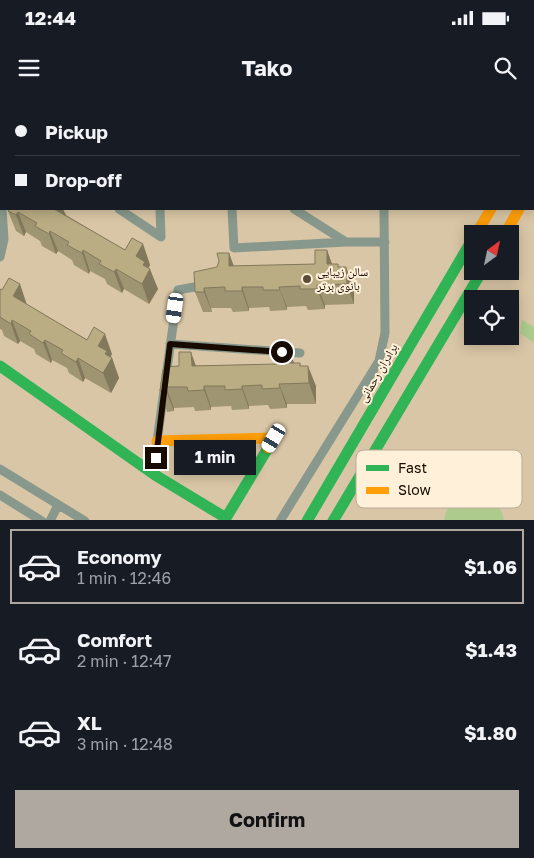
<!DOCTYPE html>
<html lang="en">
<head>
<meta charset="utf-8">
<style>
	:root { --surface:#171b24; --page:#20242c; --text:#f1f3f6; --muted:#9ea1a6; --line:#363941; --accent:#aea8a1 }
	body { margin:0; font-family:"Golos Text","Noto Naskh Arabic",sans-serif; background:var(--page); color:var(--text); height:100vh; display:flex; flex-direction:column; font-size:19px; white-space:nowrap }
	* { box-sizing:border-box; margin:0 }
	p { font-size:16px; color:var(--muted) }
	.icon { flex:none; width:28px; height:28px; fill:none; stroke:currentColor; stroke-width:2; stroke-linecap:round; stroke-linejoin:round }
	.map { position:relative; height:420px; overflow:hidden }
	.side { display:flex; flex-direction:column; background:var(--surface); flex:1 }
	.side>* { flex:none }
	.top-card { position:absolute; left:0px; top:0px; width:535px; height:110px; box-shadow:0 2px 12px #0003; display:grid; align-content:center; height:110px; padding:0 15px; background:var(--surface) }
	.needle { width:32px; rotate:33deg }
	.fabs { position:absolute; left:464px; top:125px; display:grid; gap:10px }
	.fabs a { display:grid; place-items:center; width:55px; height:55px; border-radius:0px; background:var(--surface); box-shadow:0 2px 12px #0003; font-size:25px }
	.end { position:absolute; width:22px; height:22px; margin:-11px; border:6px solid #170b00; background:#fff; box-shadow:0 0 0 2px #fff }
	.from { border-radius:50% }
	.bubble { position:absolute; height:35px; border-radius:0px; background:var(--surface); box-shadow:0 2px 12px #0003; font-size:16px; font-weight:700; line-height:35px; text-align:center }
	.car { position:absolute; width:15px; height:30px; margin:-15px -8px; border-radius:6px; box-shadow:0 0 4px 1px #0007; background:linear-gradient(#fff 24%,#345 0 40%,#fff 0 76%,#345 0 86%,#fff 0) }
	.top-card b { display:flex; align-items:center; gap:18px; height:48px; font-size:19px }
	.top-card b+b { border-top:1px solid var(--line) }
	.top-card i { width:12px; height:12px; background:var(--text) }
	ul { padding:9px 0 0; list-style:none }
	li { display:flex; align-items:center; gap:15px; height:75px; margin:0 10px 8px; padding:0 5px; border:2px solid transparent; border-radius:0px }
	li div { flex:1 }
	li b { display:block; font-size:19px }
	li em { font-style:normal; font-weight:700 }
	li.on { border-color:var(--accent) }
	li>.icon { width:45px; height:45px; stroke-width:1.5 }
	.action { display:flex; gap:10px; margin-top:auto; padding:10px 15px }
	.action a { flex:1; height:58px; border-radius:0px; background:var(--accent); color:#111; font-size:20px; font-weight:700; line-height:58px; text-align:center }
	.status { display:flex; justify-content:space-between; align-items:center; height:35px; padding:0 25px; background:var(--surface); direction:ltr }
	.status svg { height:14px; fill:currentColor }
	header { display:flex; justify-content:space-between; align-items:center; height:65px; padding:0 15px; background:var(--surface); font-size:22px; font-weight:700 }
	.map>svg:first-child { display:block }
	.green { fill:#accb8d }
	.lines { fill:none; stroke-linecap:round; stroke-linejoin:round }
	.street { stroke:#88988c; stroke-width:9 }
	.fast { stroke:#30b455; stroke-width:11 }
	.slow { stroke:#ff9f0a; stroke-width:11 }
	.wall { fill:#a09572 }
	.shaded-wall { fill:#82795c }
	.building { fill:#baad84; stroke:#82795c }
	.route { stroke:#170b00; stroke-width:6 }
	.poi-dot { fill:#5b4c3a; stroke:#fef0d9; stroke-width:2 }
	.labels { text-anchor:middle; stroke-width:4; stroke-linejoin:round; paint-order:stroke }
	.poi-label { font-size:12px; fill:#170b00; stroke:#fef0d9; text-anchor:start }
	.street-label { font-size:12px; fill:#170b00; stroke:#fef0d9 }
	.key { fill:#fef0d9; stroke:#b9ab98; stroke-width:1 }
	.key-label { font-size:14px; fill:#170b00 }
</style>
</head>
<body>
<div class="status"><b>12:44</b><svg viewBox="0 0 49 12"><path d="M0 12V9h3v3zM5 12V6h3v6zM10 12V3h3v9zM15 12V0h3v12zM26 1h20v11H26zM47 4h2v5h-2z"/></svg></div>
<header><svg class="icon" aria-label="menu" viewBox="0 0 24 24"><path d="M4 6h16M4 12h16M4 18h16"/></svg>Tako<svg class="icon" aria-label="search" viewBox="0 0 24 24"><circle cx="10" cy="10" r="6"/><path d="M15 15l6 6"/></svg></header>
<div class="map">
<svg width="534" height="421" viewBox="0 0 534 421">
	<rect width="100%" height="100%" fill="#d9c6a6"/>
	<path class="green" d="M522 220 534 227V243L520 233Z
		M469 393C489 393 500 401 504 420H444C447 405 454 397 469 393Z"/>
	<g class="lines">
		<path class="street" d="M380 0V1
			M0 54H1
			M0 66 1 92
			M119 109 161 137 160 109
			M232 109 234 148 346 142 294 109
			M346 142H385
			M0 157 4 139 2 109
			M170 244 300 253
			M0 369 85 421
			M155 375 157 341 178 190 205 185
			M0 395 42 421
			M50 421 58 405
			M280 421 379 261 385 233 384 109"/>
		<path class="fast" d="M534 84V85
			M0 266 155 375 226 418 268 348
			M307 421 472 140
			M333 421 482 171"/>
		<path class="slow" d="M476 134 491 109
			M505 134 519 109
			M157 341 274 338 268 348"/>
	</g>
	<path class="wall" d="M25 0H35V1H26Z
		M8 111 66 115 125 150 143 144 150 165 148 168 158 189 149 204 124 189 122 193 107 184 105 179 90 171 89 174 74 165 72 160 58 151 56 154 42 146 40 141 26 132 24 136 16 131Z
		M327 150 332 164H338L339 167 354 187V204L325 205V209L308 210 306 206 287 207V210L270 211 269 207 249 208V211L233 212 231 208H211L212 212H203L195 192 229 153 234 166 315 164Z
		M0 189 112 254 110 257 112 258 119 278 111 293 85 278 83 282 69 273 67 268 52 260 51 263 36 254 34 249 20 241 18 244 4 236 2 230 0 229Z
		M289 249 294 263H300L301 266 316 286V304H287V308L270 309 268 305 249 306V309L232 310 231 306 211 307V310L195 311 194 307 174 308V311L167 312 160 291 165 270 179 266 277 264Z"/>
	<path class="shaded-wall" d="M52 109H63L66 115 59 128Z
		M18 112 26 132 24 136 16 115Z
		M50 131 58 151 56 154 49 134Z
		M143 144 150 165 148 169H150L158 189 149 204 142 184 136 156Z
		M83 150 90 171 89 174 82 153Z
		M327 150 334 170 327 164Z
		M229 153 236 173 229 166Z
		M346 167 354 187V204L347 184Z
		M116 169 124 189 122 193 114 172Z
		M20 184 27 205 13 196Z
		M317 185 325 205V209L317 189Z
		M242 187 249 208V211L242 191Z
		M279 187 287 207V210L280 190Z
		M204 188 211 208 212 212 204 192Z
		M12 220 20 241 18 244 11 224Z
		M105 234 112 254 110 258H112L119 278 111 293 103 273 98 246Z
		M45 240 52 260 51 263 43 243Z
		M289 249 296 269 289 263Z
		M191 252 198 272 192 266Z
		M78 258 85 278 83 282 76 262Z
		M308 266 316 286V304L309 283Z
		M279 284 287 304V308L280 288Z
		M204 286 211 307V310L204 290Z
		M242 286 249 306V309L242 289Z
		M166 287 174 308V311L166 291Z"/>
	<path class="building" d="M213 0H261L263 1H215Z
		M9 109H54L125 150 132 138 143 144 136 156 145 162 143 165 150 169 142 184 116 169 114 172 99 164 101 161 83 150 82 153 67 145 69 142 50 131 49 134 35 126 37 123 18 112 16 115 8 111Z
		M315 150H327V164H338V167H346L347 184 317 185V189H300V186L279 187 280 190H263V187H242V191H225V187L204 188V192H195L194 172 217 167 219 161 217 153H229V166L315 164Z
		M9 178 20 184 13 196 87 240 94 227 105 234 98 246 107 251 105 254 112 258 103 273 78 258 76 262 61 253 63 250 45 240 43 243 29 234 31 231 12 220 11 224 0 217V189L2 190Z
		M289 249V263H300V266H308L309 283 279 284 280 288 262 289V285L242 286V289L225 290V286H204V290L188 291 187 287H166V291H160L163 270H165V267L179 266V252H191L192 266 277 264V250Z"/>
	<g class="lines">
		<path class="route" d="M156 358 170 244 282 252"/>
	</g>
	<circle class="poi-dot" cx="307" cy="179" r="5"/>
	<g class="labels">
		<g class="poi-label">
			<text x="317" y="176">سالن زیبایی<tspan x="317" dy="14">بانوی برتر</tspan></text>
		</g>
		<g class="street-label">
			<text transform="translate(378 273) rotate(-60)" y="4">برادران رحمانی</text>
		</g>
	</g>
	<rect x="356" y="350" width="166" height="58" rx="8" class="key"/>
	<rect x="366" y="365" width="23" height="6" fill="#30b455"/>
	<rect x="366" y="387" width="23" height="7" fill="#ff9f0a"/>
	<g class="key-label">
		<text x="398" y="373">Fast</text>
		<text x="398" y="395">Slow</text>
	</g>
</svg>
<div class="fabs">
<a><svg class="needle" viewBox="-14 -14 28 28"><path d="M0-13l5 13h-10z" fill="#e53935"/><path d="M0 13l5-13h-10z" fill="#9ea1a6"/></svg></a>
<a><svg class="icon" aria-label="locate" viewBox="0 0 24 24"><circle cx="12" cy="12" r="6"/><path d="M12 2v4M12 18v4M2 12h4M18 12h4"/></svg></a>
</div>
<i class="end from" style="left:282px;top:252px"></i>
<i class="end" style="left:156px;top:358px"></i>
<div class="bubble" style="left:174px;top:340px;width:82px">1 min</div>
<i class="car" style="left:175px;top:208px;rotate:188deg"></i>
<i class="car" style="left:274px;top:338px;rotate:211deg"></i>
<div class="top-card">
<b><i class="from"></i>Pickup</b>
<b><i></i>Drop-off</b>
</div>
</div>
<section class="side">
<ul>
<li class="on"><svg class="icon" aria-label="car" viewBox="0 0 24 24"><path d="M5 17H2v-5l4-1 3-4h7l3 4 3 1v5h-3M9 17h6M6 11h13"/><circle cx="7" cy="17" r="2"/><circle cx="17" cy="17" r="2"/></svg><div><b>Economy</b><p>1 min · 12:46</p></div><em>$1.06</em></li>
<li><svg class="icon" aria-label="car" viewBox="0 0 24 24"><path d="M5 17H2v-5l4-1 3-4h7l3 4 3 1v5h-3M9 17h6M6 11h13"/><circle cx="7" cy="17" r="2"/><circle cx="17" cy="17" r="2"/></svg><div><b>Comfort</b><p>2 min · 12:47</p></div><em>$1.43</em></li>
<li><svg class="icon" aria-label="car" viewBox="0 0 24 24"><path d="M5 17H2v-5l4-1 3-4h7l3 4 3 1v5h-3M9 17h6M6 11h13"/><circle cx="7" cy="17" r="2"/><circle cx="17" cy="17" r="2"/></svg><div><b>XL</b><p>3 min · 12:48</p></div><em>$1.80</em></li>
</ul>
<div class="action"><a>Confirm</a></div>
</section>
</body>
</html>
